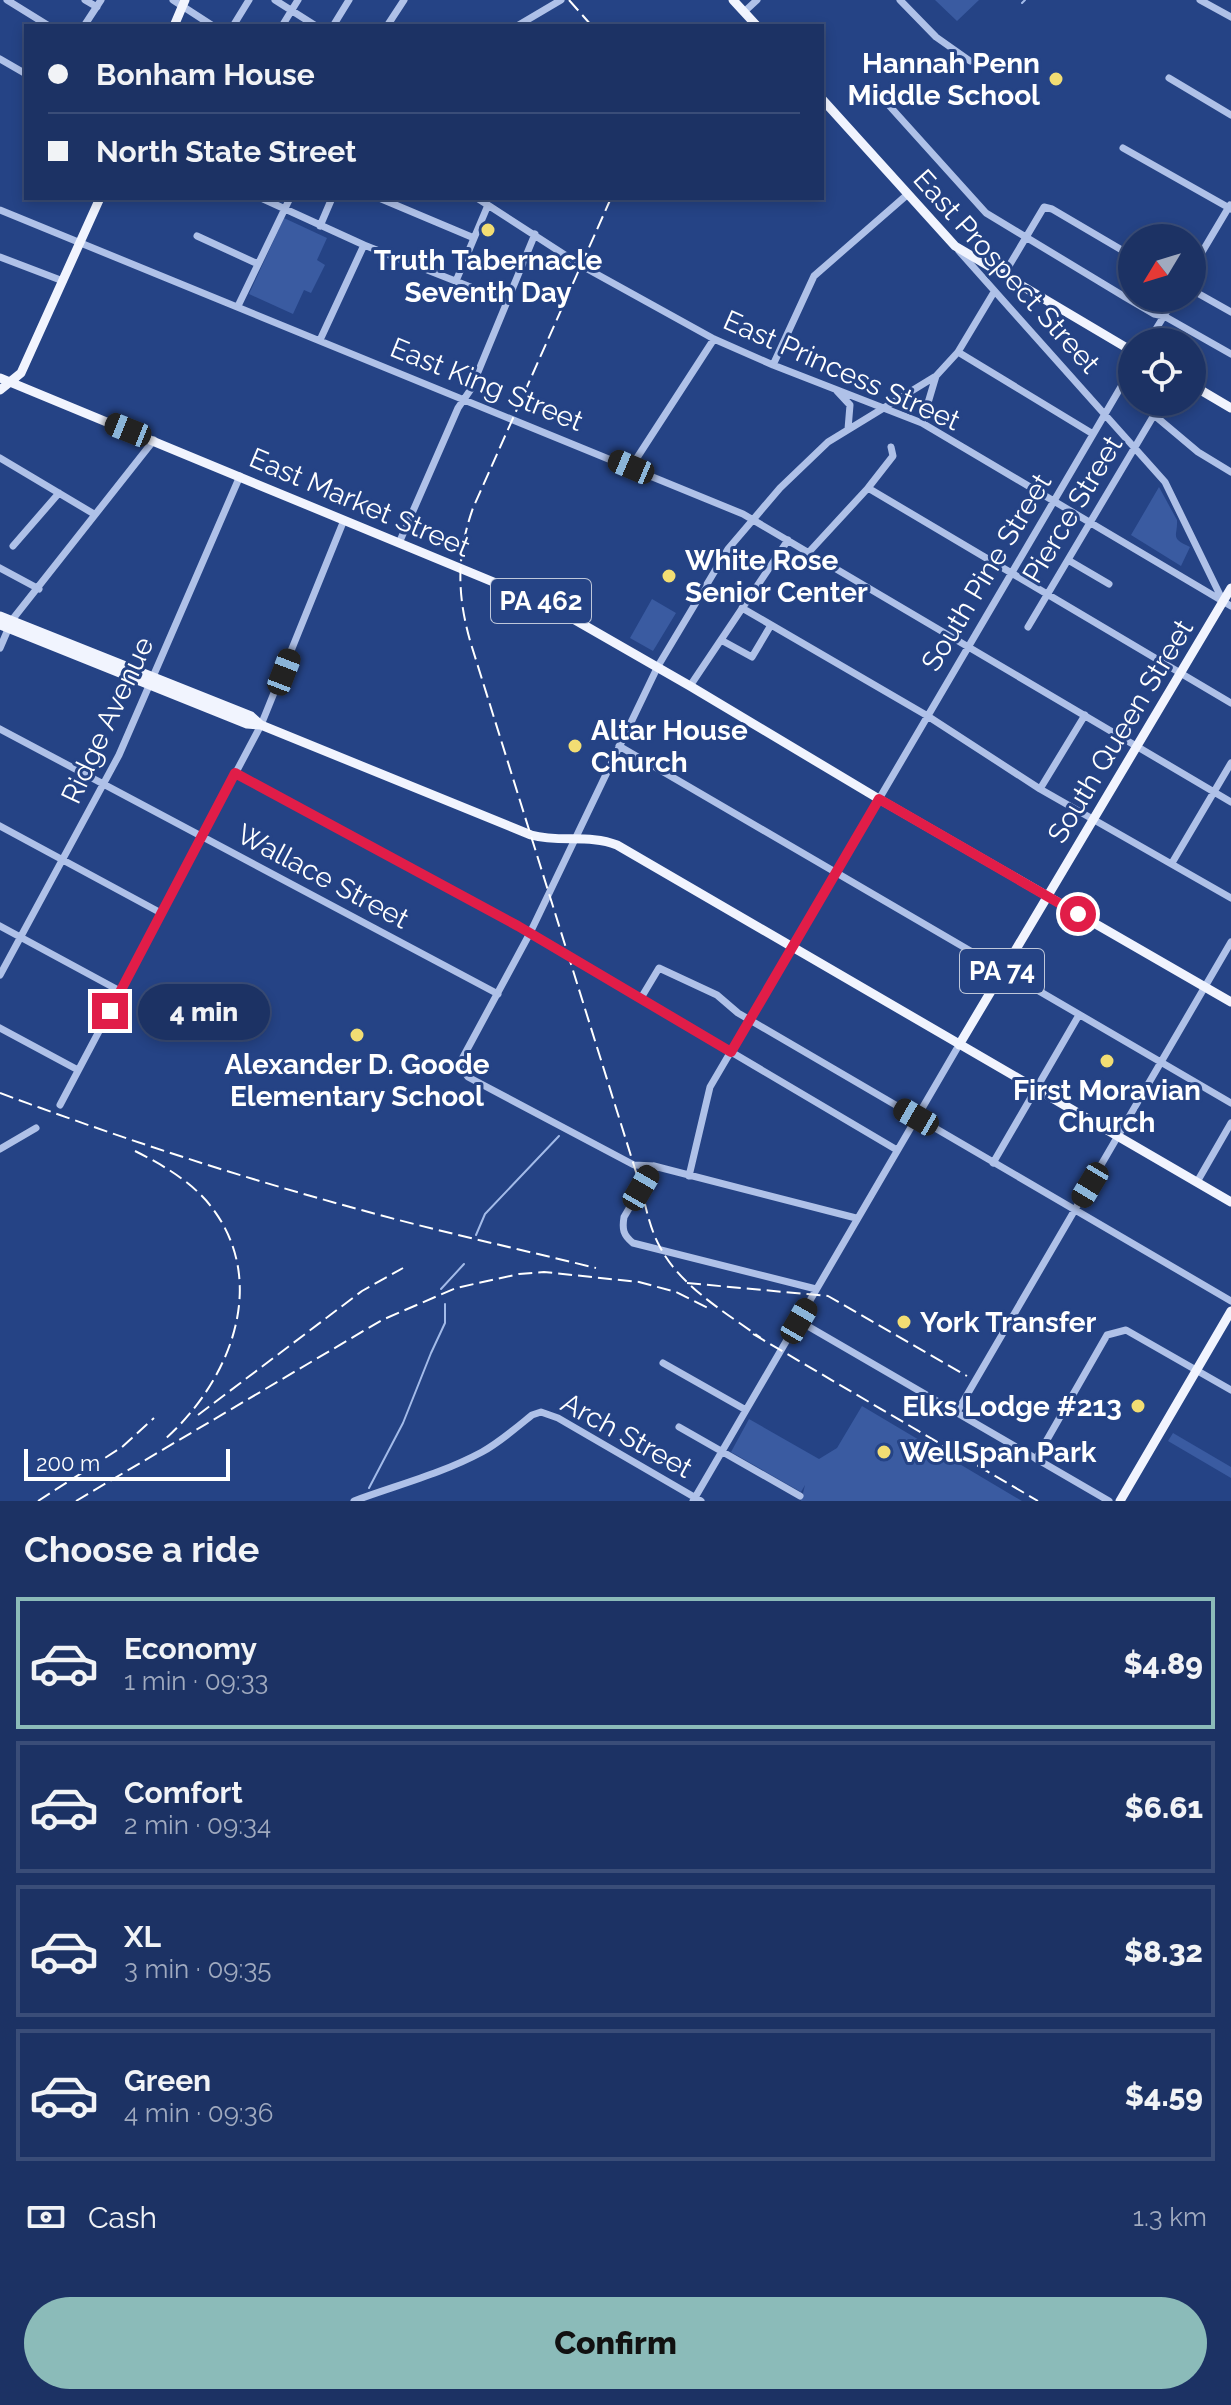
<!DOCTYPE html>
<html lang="en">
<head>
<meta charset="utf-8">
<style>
	:root { --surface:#1c3264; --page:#293e6d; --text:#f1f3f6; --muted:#a0aabf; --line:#3a4d78; --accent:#8bbbb9 }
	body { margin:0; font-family:Raleway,sans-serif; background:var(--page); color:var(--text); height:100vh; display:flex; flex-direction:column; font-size:30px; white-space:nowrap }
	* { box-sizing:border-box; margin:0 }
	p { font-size:26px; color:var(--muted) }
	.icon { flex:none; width:44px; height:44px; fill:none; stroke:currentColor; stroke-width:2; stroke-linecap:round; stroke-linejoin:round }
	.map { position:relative; height:1501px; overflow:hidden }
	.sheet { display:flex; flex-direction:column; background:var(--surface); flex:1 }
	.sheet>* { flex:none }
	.top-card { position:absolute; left:24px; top:24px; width:800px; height:176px; border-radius:0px; box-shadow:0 4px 12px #0003,0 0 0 2px var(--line); display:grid; align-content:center; height:176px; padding:0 24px; background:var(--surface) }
	.needle { width:52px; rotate:232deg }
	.fabs { position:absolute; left:1118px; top:224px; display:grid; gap:16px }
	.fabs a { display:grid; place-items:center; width:88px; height:88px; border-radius:50%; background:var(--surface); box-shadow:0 4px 12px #0003,0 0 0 2px var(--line); font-size:40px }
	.scale { position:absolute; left:24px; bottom:20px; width:206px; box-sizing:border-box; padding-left:8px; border:4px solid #fff; border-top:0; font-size:22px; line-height:28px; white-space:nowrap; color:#fff; -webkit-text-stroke:6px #254385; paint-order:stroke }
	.end { position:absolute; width:36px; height:36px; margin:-18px; border:10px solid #e11d48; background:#fff; box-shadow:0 0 0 4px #fff }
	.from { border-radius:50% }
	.bubble { position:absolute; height:56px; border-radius:28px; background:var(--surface); box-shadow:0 4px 12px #0003,0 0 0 2px var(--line); font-size:26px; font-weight:800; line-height:56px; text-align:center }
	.car { position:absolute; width:24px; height:48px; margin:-24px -12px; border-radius:10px; box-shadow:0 0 6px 2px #0007; background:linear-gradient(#222 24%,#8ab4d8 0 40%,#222 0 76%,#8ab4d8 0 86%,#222 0) }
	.top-card b { display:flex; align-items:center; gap:28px; height:76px; font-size:30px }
	.top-card b+b { border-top:2px solid var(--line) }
	.top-card i { width:20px; height:20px; background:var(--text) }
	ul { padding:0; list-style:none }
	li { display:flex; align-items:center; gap:24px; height:132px; margin:0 16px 12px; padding:0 8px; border:4px solid var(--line); border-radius:0px }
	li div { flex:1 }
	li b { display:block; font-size:30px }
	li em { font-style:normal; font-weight:800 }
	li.current { border-color:var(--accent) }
	li>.icon { width:72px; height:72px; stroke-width:1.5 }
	h2 { padding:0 24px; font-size:36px; line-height:96px }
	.pay { display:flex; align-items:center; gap:20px; height:88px; padding:0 24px; font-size:30px }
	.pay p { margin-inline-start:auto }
	.primary-button { display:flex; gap:16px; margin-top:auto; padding:16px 24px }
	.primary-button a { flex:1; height:92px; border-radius:48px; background:var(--accent); color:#111; font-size:32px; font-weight:800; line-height:92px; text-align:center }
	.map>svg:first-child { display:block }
	.green { fill:#3a5ba1 }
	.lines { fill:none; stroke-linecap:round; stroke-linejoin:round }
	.stream { stroke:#a3bbe9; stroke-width:2 }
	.minor { stroke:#afc1e8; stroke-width:7 }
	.major { stroke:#f1f4fe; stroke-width:9 }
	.rail { stroke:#fff; stroke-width:2; stroke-dasharray:14 6; stroke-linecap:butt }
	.route { stroke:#e11d48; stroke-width:10 }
	.poi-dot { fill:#f2dd73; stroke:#254385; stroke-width:3 }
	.labels { text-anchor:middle; stroke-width:6; stroke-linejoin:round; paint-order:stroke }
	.shield { fill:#254385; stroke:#bec7da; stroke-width:2 }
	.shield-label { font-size:26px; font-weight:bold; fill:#fff }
	.poi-label { font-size:28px; font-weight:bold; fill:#fff; stroke:#254385; text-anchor:start }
	.street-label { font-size:28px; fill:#fff; stroke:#254385 }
</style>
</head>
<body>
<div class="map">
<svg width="1231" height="1501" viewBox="0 0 1231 1501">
	<rect width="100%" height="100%" fill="#254385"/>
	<path class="green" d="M935 0H979L957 21Z
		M284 218 327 238 317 260 325 265 311 293 304 290 293 314 249 294Z
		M1159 487 1177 520C1178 536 1169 538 1190 547L1181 566 1131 535Z
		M652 599 676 613 653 651 630 638Z
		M862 1406 1022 1501H801L805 1485 801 1492 731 1452 749 1419 819 1459 837 1448Z
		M1173 1433 1231 1467V1478L1168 1441Z"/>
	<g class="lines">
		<path class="stream" d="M1022 3 1025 0
			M476 1235 485 1214 559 1136
			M441 1289 464 1264
			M369 1488 403 1423 431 1353 445 1323V1304"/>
		<path class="minor" d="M7 0 49 26
			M85 0 97 7
			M173 0 213 26
			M275 0 316 26
			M900 0 936 37 970 61
			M1200 0 1231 17
			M744 12 757 0
			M84 26 101 0
			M233 26 249 0
			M282 26 298 0
			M333 26 349 0
			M387 26 404 0
			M517 26 561 0
			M0 59 26 74
			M1169 78 1231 115
			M876 91 986 213 1125 297 1154 314 1164 316 1231 354
			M1123 148 1231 209
			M261 198 364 245 506 301
			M379 198 474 238
			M477 198 582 266 714 339 773 365 922 423 1231 606
			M0 210 743 514 1231 802
			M320 226 332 198
			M197 236 258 264
			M1160 238 1165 228
			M959 251 1165 482 1222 599
			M0 257 63 281
			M1192 269 1230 205
			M1003 276 1044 207 1052 209 1132 256
			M456 281 488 205
			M1192 290 1231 312
			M1125 297 1132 284
			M238 306 290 198
			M320 340 364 245
			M1148 342 1175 298
			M958 352 1093 434
			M773 365 814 276 908 194
			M837 391 850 405 848 429
			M922 423 936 376
			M0 458 94 514
			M631 467 714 339
			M868 488 1231 703
			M399 543 458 408 471 389 535 234
			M13 546 59 493
			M809 552 868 488 893 456 891 447
			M1068 560 1109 584
			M0 568 39 589
			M742 608 926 715 1040 789 1231 898
			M1028 627 1154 415 1198 452 1231 472
			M721 640 752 657 771 625
			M0 648 12 620 154 440
			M690 686 788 540
			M0 729 498 994
			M619 746 1231 1103
			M235 773 518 926 897 1150
			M1040 789 1085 715
			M0 826 161 913
			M1172 863 1231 763
			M0 926 120 991
			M0 975 119 755 240 476
			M641 998 659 968 717 995 738 1013 1231 1301
			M0 1028 78 1070
			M60 1105 261 725 344 520
			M0 1149 36 1128
			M993 1163 1079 1015
			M654 1166 624 1217C622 1229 623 1235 633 1243L816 1289
			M689 1176 710 1087 1132 368
			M1197 1182 1231 1123
			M856 1218 654 1166 634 1165 468 1077 462 1069V1059L530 933 658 666 728 549 780 488 828 442 936 376 958 352 994 292
			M799 1321 1109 1501
			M663 1363 746 1410
			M957 1412 1231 942
			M679 1427 800 1496
			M1036 1459 1107 1335 1126 1330 1231 1390
			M354 1501C397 1485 441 1474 482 1452 500 1442 516 1428 532 1415L541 1412 558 1418 701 1501
			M693 1501 959 1045"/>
		<path class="major" d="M733 0 757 26
			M174 26 185 0
			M822 99 955 246 1132 351
			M0 378 549 605 690 686 879 799 1231 1002
			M1192 385 1231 408
			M0 390 21 373 100 198
			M0 616 251 716 261 725 531 835C560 843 589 834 617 845L1231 1202
			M0 625 247 724 261 725
			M959 1045 1231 588
			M1120 1501 1231 1311"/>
		<path class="rail" d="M569 0 592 26
			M611 198 473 508C456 556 457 596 471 644L641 1188C646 1208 650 1229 660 1247 680 1286 726 1313 761 1338
			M0 1093C120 1138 242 1178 365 1211 441 1232 519 1249 596 1268
			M135 1151C163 1165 194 1183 213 1209 270 1286 228 1384 163 1441
			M687 1283 828 1296 967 1376
			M753 1334 1038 1501
			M198 1415 362 1291 403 1268
			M38 1501 122 1447 154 1418
			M76 1501 382 1320 456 1288 519 1274 544 1272 639 1282 676 1292 708 1308"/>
	</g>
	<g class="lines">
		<path class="route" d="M110 1011 235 773 518 926 731 1052 879 799 1078 914"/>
	</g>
	<g class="poi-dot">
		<circle cx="1056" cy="79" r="8"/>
		<circle cx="488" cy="230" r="8"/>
		<circle cx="669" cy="576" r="8"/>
		<circle cx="575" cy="746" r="8"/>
		<circle cx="357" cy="1035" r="8"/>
		<circle cx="1107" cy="1061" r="8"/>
		<circle cx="904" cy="1322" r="8"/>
		<circle cx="1138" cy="1406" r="8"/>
		<circle cx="884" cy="1452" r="8"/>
	</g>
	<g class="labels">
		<g class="shield">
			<rect x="491" y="579" width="100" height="44" rx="6"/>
			<rect x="960" y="949" width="84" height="44" rx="6"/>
		</g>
		<g class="shield-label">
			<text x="541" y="610">PA 462</text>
			<text x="1002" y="980">PA 74</text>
		</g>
		<g class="poi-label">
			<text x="1040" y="73" text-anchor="end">Hannah Penn<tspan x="1040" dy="32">Middle School</tspan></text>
			<text x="488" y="270" text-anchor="middle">Truth Tabernacle<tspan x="488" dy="32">Seventh Day</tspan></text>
			<text x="685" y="570">White Rose<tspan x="685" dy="32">Senior Center</tspan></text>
			<text x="591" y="740">Altar House<tspan x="591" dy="32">Church</tspan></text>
			<text x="357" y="1074" text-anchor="middle">Alexander D. Goode<tspan x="357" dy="32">Elementary School</tspan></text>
			<text x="1107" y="1100" text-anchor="middle">First Moravian<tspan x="1107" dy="32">Church</tspan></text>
			<text x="920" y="1332">York Transfer</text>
			<text x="1122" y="1416" text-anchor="end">Elks Lodge #213</text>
			<text x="900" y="1462">WellSpan Park</text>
		</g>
		<g class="street-label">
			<text transform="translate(1007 271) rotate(48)" y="10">East Prospect Street</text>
			<text transform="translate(842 370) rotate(24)" y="10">East Princess Street</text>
			<text transform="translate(487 384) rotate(22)" y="10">East King Street</text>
			<text transform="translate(360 502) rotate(23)" y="10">East Market Street</text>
			<text transform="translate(1072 509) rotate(-59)" y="10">Pierce Street</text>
			<text transform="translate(986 572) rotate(-59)" y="10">South Pine Street</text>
			<text transform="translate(107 720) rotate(-65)" y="10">Ridge Avenue</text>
			<text transform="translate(1120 731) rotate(-59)" y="10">South Queen Street</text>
			<text transform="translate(323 876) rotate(28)" y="10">Wallace Street</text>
			<text transform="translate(627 1435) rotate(29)" y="10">Arch Street</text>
		</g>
	</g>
</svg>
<div class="fabs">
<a><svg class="needle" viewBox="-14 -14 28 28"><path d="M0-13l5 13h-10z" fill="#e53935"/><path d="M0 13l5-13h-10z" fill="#a0aabf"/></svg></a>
<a><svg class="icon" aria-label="locate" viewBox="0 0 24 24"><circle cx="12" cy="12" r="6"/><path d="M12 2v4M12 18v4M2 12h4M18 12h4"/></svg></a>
</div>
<div class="scale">200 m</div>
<i class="end from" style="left:1078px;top:914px"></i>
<i class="end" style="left:110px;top:1011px"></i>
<div class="bubble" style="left:138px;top:984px;width:132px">4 min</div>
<i class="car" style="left:128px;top:430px;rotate:292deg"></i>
<i class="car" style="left:631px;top:467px;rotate:293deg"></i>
<i class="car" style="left:284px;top:672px;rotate:21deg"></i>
<i class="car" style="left:916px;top:1117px;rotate:300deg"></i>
<i class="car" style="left:1090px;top:1185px;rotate:211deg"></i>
<i class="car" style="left:641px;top:1188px;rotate:30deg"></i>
<i class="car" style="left:799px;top:1321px;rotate:30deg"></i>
<div class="top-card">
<b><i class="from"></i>Bonham House</b>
<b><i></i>North State Street</b>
</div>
</div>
<section class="sheet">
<h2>Choose a ride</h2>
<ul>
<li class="current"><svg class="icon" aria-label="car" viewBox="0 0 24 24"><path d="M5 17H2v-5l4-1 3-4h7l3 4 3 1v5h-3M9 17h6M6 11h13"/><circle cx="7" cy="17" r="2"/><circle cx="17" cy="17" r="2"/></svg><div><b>Economy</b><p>1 min · 09:33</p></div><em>$4.89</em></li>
<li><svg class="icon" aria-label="car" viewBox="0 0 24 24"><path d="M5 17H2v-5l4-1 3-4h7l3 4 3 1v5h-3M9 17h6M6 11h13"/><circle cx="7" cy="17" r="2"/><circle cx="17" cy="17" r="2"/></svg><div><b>Comfort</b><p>2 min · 09:34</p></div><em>$6.61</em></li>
<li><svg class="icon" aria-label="car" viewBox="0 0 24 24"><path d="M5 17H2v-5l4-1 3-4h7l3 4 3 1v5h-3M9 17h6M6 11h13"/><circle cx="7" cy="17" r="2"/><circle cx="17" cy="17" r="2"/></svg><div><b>XL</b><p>3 min · 09:35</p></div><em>$8.32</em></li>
<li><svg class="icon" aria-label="car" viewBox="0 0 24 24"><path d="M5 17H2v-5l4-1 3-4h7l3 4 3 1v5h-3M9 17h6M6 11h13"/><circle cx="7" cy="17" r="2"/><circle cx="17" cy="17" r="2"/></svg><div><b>Green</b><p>4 min · 09:36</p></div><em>$4.59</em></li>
</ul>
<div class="pay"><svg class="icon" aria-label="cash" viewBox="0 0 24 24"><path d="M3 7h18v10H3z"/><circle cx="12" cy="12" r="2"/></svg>Cash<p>1.3 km</p></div>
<div class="primary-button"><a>Confirm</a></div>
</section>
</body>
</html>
